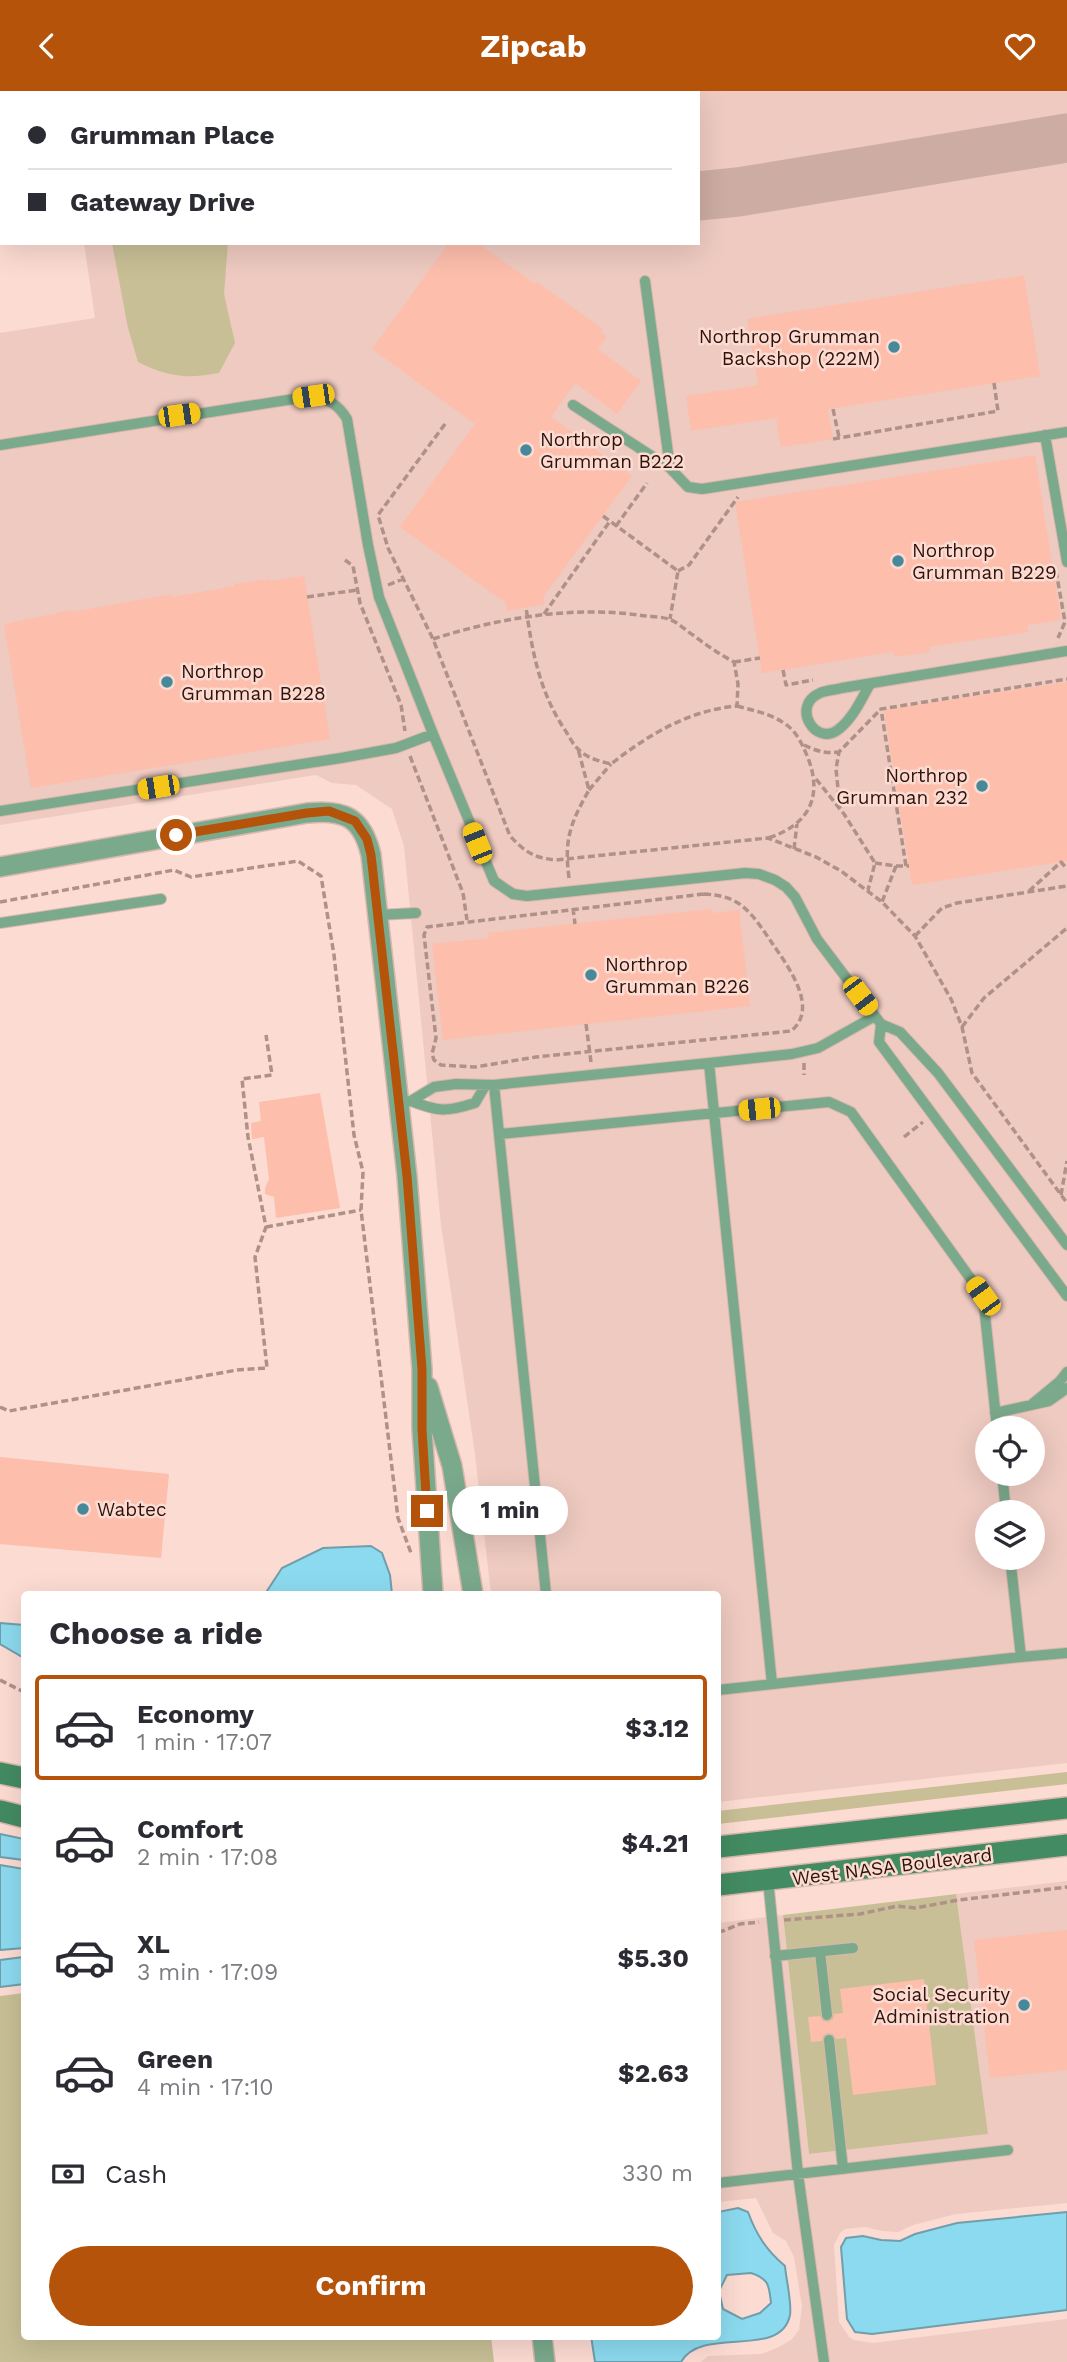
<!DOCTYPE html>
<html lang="en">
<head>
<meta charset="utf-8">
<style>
	:root { --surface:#fff; --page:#f2f2f3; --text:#2b2b33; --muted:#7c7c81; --line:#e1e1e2; --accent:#b45309 }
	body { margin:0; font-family:"Work Sans",sans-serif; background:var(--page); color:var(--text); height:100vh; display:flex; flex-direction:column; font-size:26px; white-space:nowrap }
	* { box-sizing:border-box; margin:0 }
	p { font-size:23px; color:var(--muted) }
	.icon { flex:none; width:38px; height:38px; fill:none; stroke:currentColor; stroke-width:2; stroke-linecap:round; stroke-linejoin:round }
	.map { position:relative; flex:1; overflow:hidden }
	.panel { position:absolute; left:21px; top:1500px; width:700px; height:749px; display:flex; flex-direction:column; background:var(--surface); border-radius:7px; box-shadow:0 7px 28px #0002 }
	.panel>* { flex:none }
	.banner { position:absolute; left:0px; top:0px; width:700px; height:154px; box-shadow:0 7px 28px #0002; display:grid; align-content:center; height:154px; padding:0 28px; background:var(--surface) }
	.tools { position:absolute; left:975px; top:1325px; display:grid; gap:14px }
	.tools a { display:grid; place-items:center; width:70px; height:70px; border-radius:50%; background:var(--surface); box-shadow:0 7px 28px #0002; font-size:35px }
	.end { position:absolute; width:32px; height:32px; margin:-16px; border:9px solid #b45309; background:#fff; box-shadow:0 0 0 4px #fff }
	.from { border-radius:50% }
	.bubble { position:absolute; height:49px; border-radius:24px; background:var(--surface); box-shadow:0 7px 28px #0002; font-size:23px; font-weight:700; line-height:49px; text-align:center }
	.car { position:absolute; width:21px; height:42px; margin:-21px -10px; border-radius:9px; box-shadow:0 0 5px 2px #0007; background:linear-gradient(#f5c518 24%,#345 0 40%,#f5c518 0 76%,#345 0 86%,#f5c518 0) }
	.banner b { display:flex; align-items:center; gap:24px; height:66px; font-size:26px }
	.banner b+b { border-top:2px solid var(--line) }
	.banner i { width:18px; height:18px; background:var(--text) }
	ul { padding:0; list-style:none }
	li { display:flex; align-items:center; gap:21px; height:105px; margin:0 14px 10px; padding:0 14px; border:4px solid transparent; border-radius:7px }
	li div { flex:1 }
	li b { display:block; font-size:26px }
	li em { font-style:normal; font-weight:700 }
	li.current { border-color:var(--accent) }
	li>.icon { width:63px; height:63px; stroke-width:1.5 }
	h2 { padding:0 28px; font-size:32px; line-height:84px }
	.pay { display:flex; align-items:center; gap:18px; height:77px; padding:0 28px; font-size:26px }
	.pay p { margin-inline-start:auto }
	.cta { display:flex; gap:14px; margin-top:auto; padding:14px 28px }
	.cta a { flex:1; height:80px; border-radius:42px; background:var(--accent); color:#fff; font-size:28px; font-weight:700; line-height:80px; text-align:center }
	header { display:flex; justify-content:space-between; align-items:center; height:91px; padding:0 28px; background:var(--accent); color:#fff; font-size:32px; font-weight:700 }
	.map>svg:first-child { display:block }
	.built { fill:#eecac0; fill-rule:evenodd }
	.green { fill:#c8bf96 }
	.water { fill:#8cdaef; stroke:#709eab; stroke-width:2; fill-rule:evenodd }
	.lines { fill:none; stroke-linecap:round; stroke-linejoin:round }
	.taxiway { stroke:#ccaca3; stroke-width:49 }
	.building { fill:#fdbeac }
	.lane-casing { stroke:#d7b7ae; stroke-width:12 }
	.street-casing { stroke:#d7b7ae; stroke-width:22 }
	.secondary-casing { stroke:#d7b7ae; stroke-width:24 }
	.path { stroke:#b09188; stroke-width:3.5; stroke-dasharray:7 3.5; stroke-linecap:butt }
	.lane { stroke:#7ba98c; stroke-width:10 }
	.street { stroke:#7ba98c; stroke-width:19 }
	.secondary { stroke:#438b62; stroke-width:21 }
	.route { stroke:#b45309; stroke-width:9 }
	.poi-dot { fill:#47899a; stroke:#fcdbd2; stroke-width:2.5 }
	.labels { text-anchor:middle; stroke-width:5; stroke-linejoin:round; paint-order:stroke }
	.poi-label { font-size:19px; fill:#2f130b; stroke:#fcdbd2; text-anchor:start }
	.street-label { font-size:19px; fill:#2f130b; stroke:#fcdbd2 }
</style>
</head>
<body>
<header><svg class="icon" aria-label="back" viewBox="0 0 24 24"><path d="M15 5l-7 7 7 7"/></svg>Zipcab<svg class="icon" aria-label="heart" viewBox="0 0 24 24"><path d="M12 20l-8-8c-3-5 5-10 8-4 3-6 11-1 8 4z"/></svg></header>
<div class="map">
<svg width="1067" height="2271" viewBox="0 0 1067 2271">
	<rect width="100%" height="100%" fill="#fcdbd2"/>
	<path class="built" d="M62 0H1067V1672L718 1711V1503H491L475 1363 441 1134 404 755 392 718 356 694 332 692 316 684 0 734V242L95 227 84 152H698V2H62ZM987 1337H1032V1382H987ZM987 1421H1032V1466H987Z
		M1067 1790V2112L956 2123 913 2134 898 2141 882 2140 865 2136 845 2138 840 2142 834 2154 839 2231 849 2246 854 2249 873 2252 1067 2228V2271H701L708 2265 761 2263 777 2257 791 2249 799 2239 802 2215 794 2166 786 2150 773 2142 756 2107 718 2111V1832L783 1824 809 2063 987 2043 956 1803Z"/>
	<path class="green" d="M86 0H313L311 2H85Z
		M112 152H228L224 203 235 252 219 282C187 288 168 286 138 271L128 237Z
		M1067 1681V1693L718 1733V1720Z
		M956 1803 988 2043 809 2063 783 1824Z
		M24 1902V2245H491L494 2271H0V1905Z"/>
	<path class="water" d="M371 1455 382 1462 390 1484 392 1503H265L282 1477 323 1457Z
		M0 1532 24 1534V1567L0 1553Z
		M0 1743 24 1748V1769L0 1766Z
		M0 1774 24 1778V1857L0 1859Z
		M24 1866V1893L0 1896V1869Z
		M738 2117 748 2121C756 2143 766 2159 785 2175 786 2188 792 2212 790 2224 781 2269 702 2234 681 2271H595L591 2245H718V2121ZM751 2182C769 2188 769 2194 771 2212L760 2222 742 2228 723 2218 719 2200 727 2184Z
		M1067 2121V2219L872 2243 855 2241 847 2228 841 2156 846 2147 863 2145 881 2149 900 2150 915 2143 957 2132Z"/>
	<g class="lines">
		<path class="taxiway" d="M526 0 528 2
			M698 105 738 101 1067 47"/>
	</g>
	<path class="building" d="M449 152H478L535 193 537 191 603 238 601 241 607 246 598 258 641 290 617 323 575 292 551 326 632 385 543 506 545 513 507 520 506 512 400 436 475 333 372 258Z
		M1024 184 1040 285 828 318 833 348 781 356 776 327 691 340 686 305 758 294 747 228Z
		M1035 364 1061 529 1027 534 1028 541 929 556 930 561 894 566 893 561 762 582 735 411Z
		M304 485 330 648 31 697 4 533 72 519V521L172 503V506L235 495 234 493 270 488V490Z
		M1067 591V770L912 794 884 619Z
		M712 818 713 822 739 819 750 915 443 949 432 853 489 847 488 842Z
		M320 1002 340 1117 276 1127 274 1106 265 1103V1097L269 1088 264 1046 252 1048 251 1032 261 1030 259 1011Z
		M0 1366 169 1383 161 1467 0 1453Z
		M1067 1839V1979L990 1987 974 1849Z
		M924 1888 936 1994 853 2004 846 1947 836 1948 833 1943 828 1942 823 1945 822 1950 811 1951 808 1926 820 1925 823 1930 828 1931 833 1928 834 1923 843 1922 840 1898Z"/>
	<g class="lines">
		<g class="lane-casing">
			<path id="lane" d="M645 190 670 377
				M573 314 670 377 688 396 702 398 1067 341
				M1045 344 1067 471
				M0 354 313 305C329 309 338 313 347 328L368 454 379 506 433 643 494 790 513 803 527 805 745 782 759 783 775 789 786 796 795 806 817 848 881 933 900 941 938 982 1067 1154
				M870 593C861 609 853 627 839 638 816 657 790 615 820 602 827 599 835 599 842 597L1067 560
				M0 720 341 667 396 657 433 643
				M378 824 416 822
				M0 832 161 808
				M881 933 879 951 1067 1205
				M709 972 792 963 818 957 875 925
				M494 994 546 1503
				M411 1010C439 1021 446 1021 475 1012L485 995
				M399 1012 411 1010 434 996 456 993 494 994 709 972 772 1593
				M500 1043 829 1011 851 1021 983 1205 997 1337
				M1031 1314 1060 1290 1067 1281
				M995 1322 1049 1310 1067 1297
				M1002 1382 1006 1421
				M1021 1566 1067 1562
				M718 1599 1021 1566 1010 1466
				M768 1789 798 2083 824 2271
				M820 1861 827 1924
				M775 1865 853 1857
				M829 1949 843 2078
				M718 2092 1008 2059"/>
		</g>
		<g class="street-casing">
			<path id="street" d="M0 776 307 722C344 718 362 726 371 764L407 1085 422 1278V1338L433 1503
				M428 1296 452 1375 473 1503
				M542 2245 545 2271"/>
		</g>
		<g class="secondary-casing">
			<path id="secondary" d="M0 1682 24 1687
				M0 1720 24 1726
				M718 1756 1067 1717
				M718 1794 1067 1754"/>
		</g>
		<path class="path" d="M833 318 839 346
			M445 333 378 424 388 457 433 548 510 745C525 761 534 767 556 769L768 747 816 766 841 780 882 811 915 845 951 908 962 936 972 982 1067 1112
			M833 348 998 320 994 292
			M603 425 678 480 670 528
			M616 435 647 392
			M345 469 353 475 360 512 401 614 405 640
			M678 480 689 474 738 406
			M1056 480 1065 531 1058 547
			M388 494 403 488
			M307 506 357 499
			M544 523 610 430
			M433 548C499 527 570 515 639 524 649 526 662 525 671 529 679 532 686 540 693 544 706 554 719 563 734 571L738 593 737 615C689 619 648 644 611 673 599 670 586 667 577 657 572 652 569 645 565 639 540 602 532 561 526 516
			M734 571 760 567
			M783 579 786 594 813 589
			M737 615C755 620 773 623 788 635 798 643 803 655 808 667 823 706 809 734 768 747
			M804 654C816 660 826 663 839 661
			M410 665 463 802 467 829
			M816 688 844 723 875 772 868 799
			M589 699 611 673
			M840 717 836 678 839 661 881 618
			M794 758 797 733
			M875 772 896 775 882 811
			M896 775H909
			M906 775 881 618 1067 588
			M569 787C564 748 570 733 589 699L578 658
			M1029 800 1061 771 1067 778
			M704 803C718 804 730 806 741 814 754 824 763 839 772 852 787 874 820 917 791 940L536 966 475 976 441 974 434 969 432 963 436 947 424 844 427 836Z
			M0 811 174 779 191 786 298 770 321 785 334 864 354 1044 363 1081 361 1119 398 1427 411 1462
			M573 817 575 833
			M915 845 942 817 957 812 1067 795
			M586 933 591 971
			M962 936 984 907 1067 837
			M804 972V984
			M904 1046 923 1031
			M1061 1104 1067 1070
			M266 1136 361 1119
			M0 1316 9 1320 237 1279 267 1277 255 1166 266 1136 248 1046 242 988 272 984 266 944
			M0 1589 24 1601
			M784 1829 860 1823 897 1815 915 1817 959 1809 1067 1796
			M718 1840H723L740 1833 759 1831"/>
		<use href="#lane" class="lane"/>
		<use href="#street" class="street"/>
		<use href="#secondary" class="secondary"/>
	</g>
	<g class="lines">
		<path class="route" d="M176 744 307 722 329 720 355 730 367 748 371 764 407 1085 422 1278V1338L427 1420"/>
	</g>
	<g class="poi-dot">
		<circle cx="894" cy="256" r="7"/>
		<circle cx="526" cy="359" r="7"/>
		<circle cx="898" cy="470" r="7"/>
		<circle cx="167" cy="591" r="7"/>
		<circle cx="982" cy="695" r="7"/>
		<circle cx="591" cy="884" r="7"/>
		<circle cx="83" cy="1418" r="7"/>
		<circle cx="1024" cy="1914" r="7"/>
	</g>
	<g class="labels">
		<g class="poi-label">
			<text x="880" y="252" text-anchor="end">Northrop Grumman<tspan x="880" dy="22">Backshop (222M)</tspan></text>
			<text x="540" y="355">Northrop<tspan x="540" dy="22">Grumman B222</tspan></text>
			<text x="912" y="466">Northrop<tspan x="912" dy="22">Grumman B229</tspan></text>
			<text x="181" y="587">Northrop<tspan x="181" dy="22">Grumman B228</tspan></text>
			<text x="968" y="691" text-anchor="end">Northrop<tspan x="968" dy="22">Grumman 232</tspan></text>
			<text x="605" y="880">Northrop<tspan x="605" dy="22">Grumman B226</tspan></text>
			<text x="97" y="1425">Wabtec</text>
			<text x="1010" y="1910" text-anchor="end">Social Security<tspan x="1010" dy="22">Administration</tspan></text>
		</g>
		<g class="street-label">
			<text transform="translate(892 1775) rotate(-7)" y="7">West NASA Boulevard</text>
		</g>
	</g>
</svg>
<div class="tools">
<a><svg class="icon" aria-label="locate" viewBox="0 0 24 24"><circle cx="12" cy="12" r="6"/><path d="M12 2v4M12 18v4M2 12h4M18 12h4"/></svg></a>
<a><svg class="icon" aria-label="layers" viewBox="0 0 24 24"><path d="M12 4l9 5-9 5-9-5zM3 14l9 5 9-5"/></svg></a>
</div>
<i class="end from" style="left:176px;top:744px"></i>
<i class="end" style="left:427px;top:1420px"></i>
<div class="bubble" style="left:452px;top:1395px;width:116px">1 min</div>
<i class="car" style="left:313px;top:305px;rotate:262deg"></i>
<i class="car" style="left:179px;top:324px;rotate:82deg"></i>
<i class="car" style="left:158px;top:696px;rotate:261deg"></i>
<i class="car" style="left:477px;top:752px;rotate:338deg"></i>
<i class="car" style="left:860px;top:905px;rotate:143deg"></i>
<i class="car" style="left:759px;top:1018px;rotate:264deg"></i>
<i class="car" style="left:983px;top:1205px;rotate:324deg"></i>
<div class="banner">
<b><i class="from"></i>Grumman Place</b>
<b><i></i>Gateway Drive</b>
</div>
<section class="panel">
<h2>Choose a ride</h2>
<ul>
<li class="current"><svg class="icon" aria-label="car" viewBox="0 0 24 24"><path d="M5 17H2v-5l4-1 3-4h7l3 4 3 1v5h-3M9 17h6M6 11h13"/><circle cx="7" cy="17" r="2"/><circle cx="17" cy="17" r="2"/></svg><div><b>Economy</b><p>1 min · 17:07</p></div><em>$3.12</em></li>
<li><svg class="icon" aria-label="car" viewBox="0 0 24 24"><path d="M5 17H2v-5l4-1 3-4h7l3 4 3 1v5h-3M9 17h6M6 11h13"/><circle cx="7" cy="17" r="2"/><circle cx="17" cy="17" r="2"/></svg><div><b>Comfort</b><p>2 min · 17:08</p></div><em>$4.21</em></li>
<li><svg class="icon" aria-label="car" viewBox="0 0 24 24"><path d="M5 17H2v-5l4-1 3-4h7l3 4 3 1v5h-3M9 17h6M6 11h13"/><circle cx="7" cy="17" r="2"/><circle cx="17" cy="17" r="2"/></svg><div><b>XL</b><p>3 min · 17:09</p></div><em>$5.30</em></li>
<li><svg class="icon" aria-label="car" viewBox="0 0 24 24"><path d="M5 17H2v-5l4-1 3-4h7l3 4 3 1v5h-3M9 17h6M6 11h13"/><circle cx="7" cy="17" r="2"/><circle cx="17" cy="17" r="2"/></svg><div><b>Green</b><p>4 min · 17:10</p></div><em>$2.63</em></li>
</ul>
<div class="pay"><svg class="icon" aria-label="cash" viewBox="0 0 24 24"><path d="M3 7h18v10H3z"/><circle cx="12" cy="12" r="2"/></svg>Cash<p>330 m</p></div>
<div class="cta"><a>Confirm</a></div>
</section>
</div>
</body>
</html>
